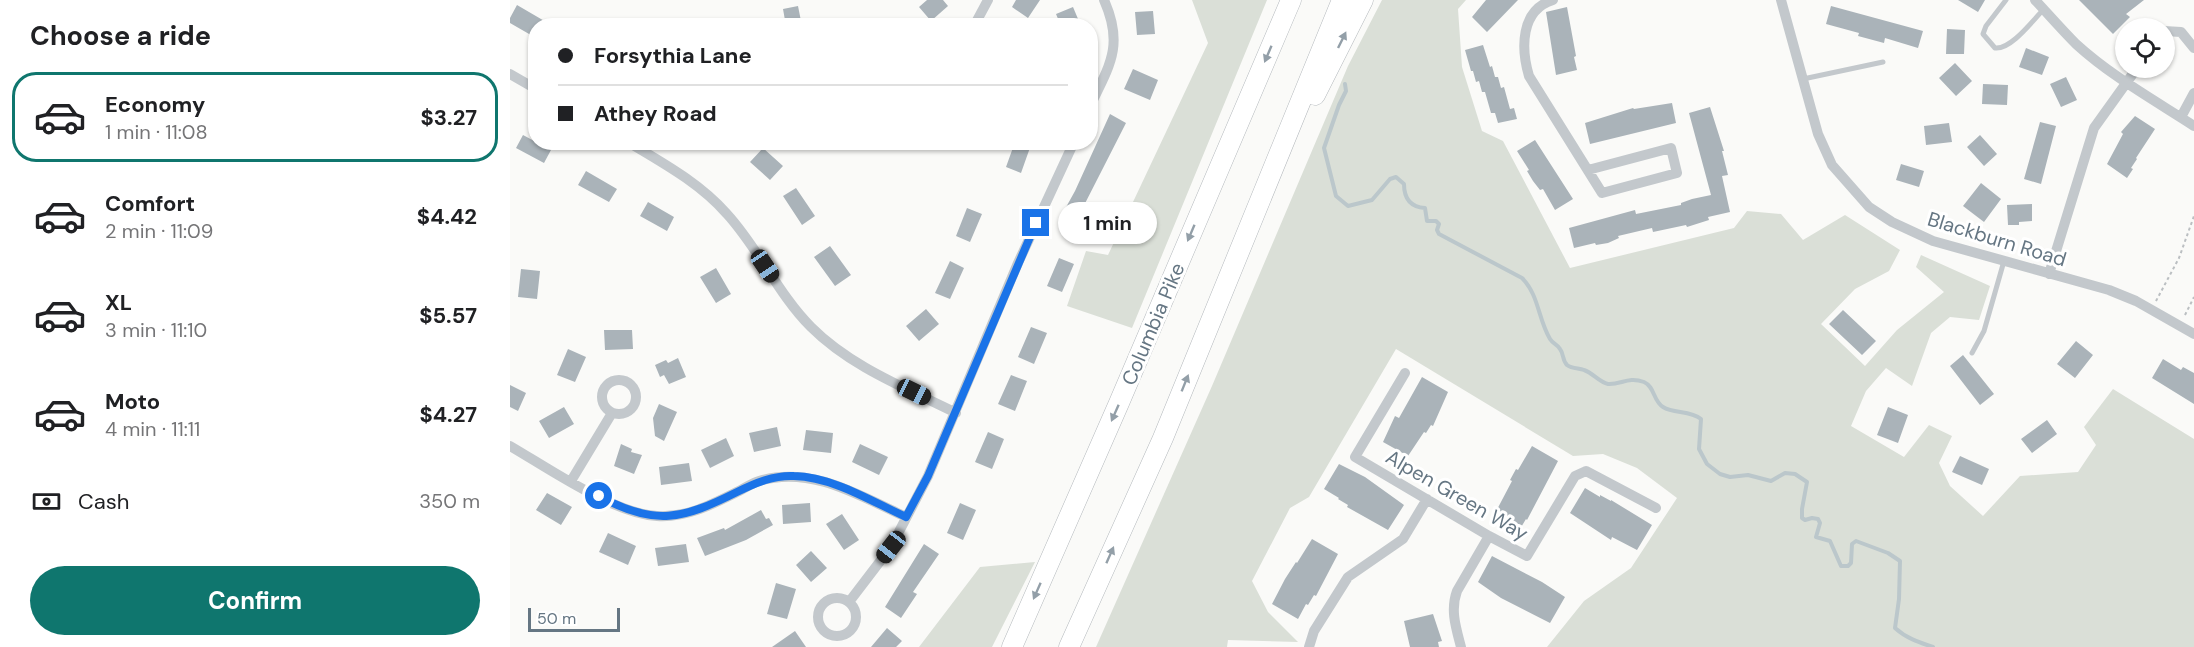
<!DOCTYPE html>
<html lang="en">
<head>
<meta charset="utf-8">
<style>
	:root { --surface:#fff; --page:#f6f6f6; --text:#202124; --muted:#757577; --line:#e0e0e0; --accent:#0f766e }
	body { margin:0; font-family:"DM Sans",sans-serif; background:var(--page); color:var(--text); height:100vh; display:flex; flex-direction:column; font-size:22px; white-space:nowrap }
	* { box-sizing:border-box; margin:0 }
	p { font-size:20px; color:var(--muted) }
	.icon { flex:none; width:33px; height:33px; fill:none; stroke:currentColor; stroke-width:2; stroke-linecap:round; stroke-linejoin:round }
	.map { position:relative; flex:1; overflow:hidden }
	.side { display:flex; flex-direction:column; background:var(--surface); width:510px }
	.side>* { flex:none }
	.hud { position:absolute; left:18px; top:18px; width:570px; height:132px; border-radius:24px; box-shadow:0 2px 4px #0004; display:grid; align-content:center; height:132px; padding:0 30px; background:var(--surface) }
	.tools { position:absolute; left:1605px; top:18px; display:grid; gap:12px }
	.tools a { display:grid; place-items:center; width:60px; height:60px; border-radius:50%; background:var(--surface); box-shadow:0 2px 4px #0004; font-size:30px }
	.scale { position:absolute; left:18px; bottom:15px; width:92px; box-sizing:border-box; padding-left:6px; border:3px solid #657683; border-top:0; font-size:16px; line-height:21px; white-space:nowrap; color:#657683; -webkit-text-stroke:4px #fff; paint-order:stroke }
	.end { position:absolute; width:27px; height:27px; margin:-14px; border:8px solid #1a73e8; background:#fff; box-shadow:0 0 0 3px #fff }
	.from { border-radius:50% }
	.bubble { position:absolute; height:42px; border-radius:21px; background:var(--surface); box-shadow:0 2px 4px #0004; font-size:20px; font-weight:700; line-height:42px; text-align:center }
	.car { position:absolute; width:18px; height:36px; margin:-18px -9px; border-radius:8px; box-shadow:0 0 4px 2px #0007; background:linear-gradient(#222 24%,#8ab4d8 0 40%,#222 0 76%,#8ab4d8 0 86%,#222 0) }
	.hud b { display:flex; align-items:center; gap:21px; height:57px; font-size:22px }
	.hud b+b { border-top:2px solid var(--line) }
	.hud i { width:15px; height:15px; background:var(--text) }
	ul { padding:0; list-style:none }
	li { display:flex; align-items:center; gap:18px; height:90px; margin:0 12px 9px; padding:0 18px; border:3px solid transparent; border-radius:24px }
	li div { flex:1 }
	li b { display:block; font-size:22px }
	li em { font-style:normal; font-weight:700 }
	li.selected { border-color:var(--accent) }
	li>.icon { width:54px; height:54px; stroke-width:1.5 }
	h2 { padding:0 30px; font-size:27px; line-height:72px }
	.pay { display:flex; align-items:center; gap:15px; height:66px; padding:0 30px; font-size:22px }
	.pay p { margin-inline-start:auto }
	.primary-button { display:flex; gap:12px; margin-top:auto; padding:12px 30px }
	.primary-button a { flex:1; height:69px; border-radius:36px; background:var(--accent); color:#fff; font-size:24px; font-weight:700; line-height:69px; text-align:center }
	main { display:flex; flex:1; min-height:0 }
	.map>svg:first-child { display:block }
	.green { fill:#dadfd7 }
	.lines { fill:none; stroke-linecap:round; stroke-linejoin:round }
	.stream { stroke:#bbc7cb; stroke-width:4 }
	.building { fill:#aab3b9 }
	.highway-casing { stroke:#b4b9bd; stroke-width:21 }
	.path { stroke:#bbbfc2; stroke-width:2; stroke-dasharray:3 3; stroke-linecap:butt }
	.lane { stroke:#c3c8cc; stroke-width:5 }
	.street { stroke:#c3c8cc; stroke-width:10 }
	.highway { stroke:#fff; stroke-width:20 }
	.oneway { fill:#939fa8 }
	.route { stroke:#1a73e8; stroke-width:8 }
	.labels { text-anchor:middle; stroke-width:6; stroke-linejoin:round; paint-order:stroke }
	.street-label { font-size:20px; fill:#657683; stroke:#fff }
</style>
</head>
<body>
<main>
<section class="side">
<h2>Choose a ride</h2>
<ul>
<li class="selected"><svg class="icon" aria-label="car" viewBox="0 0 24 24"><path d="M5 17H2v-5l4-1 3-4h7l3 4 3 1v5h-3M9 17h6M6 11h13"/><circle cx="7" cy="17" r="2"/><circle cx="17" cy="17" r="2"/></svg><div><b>Economy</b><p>1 min · 11:08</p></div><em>$3.27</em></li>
<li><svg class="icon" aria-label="car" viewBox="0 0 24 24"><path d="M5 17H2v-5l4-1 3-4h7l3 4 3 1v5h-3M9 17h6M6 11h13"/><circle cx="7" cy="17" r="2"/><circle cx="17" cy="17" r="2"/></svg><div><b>Comfort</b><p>2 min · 11:09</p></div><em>$4.42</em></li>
<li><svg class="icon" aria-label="car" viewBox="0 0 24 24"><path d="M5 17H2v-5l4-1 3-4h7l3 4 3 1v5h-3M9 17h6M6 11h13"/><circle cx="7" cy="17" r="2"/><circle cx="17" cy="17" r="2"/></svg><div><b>XL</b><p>3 min · 11:10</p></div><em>$5.57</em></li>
<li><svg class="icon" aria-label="car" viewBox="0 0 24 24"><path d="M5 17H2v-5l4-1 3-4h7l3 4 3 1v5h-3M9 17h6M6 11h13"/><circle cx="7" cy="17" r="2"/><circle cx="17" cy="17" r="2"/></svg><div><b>Moto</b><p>4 min · 11:11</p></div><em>$4.27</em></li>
</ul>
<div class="pay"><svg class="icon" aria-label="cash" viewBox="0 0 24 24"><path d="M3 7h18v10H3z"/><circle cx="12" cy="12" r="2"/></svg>Cash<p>350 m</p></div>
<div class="primary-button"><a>Confirm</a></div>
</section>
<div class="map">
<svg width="1684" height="647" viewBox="0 0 1684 647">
	<rect width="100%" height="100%" fill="#fafaf8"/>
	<path class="green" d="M682 0H757L622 328 557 306 576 251 598 255 698 43Z
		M872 0H956L948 9 952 67 972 131 993 141 1060 268 1224 228 1237 211 1271 214 1293 240 1335 215 1390 250 1379 271 1345 289 1311 324 1355 366 1387 330 1434 292 1406 267 1411 255 1480 286 1469 320 1440 317 1421 333 1402 386 1376 368 1356 391 1341 426 1394 457 1419 425 1442 436 1429 463 1440 486 1473 516 1510 476 1568 472 1586 445 1574 427 1603 389 1684 439V647H1037L1074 601 1121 568 1167 498 1127 468 1093 454 1063 456 886 349 799 497 780 508 742 581 758 612 788 642 718 640 717 647H586L702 386 838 66Z
		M525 562 482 647H409L470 567Z"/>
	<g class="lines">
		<path class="stream" d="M835 84 836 91 829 105 814 148 826 196 838 206 862 200 880 179 886 177 894 184C894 198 900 207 915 208L917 221H926L929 224 927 230 929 234 1012 278C1029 295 1028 319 1040 339 1043 344 1048 345 1050 349 1054 354 1052 360 1057 365 1062 369 1069 368 1074 370 1083 373 1089 382 1098 384 1111 385 1118 376 1134 382 1145 387 1143 401 1153 407 1164 414 1180 410 1191 419L1189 449 1197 464 1210 474 1220 477 1238 475 1261 481 1275 473 1285 474 1297 482 1292 509V518L1295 520 1302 518 1308 519 1310 523 1306 537 1320 541 1331 566H1338L1341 563 1342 544 1346 541 1378 553 1390 561 1389 599 1385 628C1396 638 1408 642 1423 647"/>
	</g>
	<path class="building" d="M417 0H433L438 6 421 21 409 7Z
		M506 0H530L518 18 502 7Z
		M976 0H1008L977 32 962 17Z
		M1448 0H1475L1468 12Z
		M1569 0H1634L1616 14 1620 17 1603 34Z
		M7 5 43 26H26V38L0 23V18Z
		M288 6 292 26H276L273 9Z
		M1321 6 1413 31 1408 48 1375 38 1374 43 1348 36 1349 33 1316 24Z
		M563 7 571 26H551L546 14Z
		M1057 7 1066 56 1064 57 1067 70 1046 75 1036 12Z
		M643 11 645 34 627 35 625 12Z
		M1437 29 1455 30 1454 54H1436Z
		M973 45 980 67 982 66 985 77H988L991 88 994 87 1000 109 1004 108 1007 119 988 123 985 113H981L975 92H972L969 81 966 82 963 71H961L955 50Z
		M1516 48 1539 57 1532 75 1509 67Z
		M1445 63 1462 81 1446 96 1429 78Z
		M623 69 648 80 640 100 614 89Z
		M1556 77 1567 100 1551 107 1540 84Z
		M1473 84 1498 85 1497 105 1472 104Z
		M1162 103 1166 123 1080 144 1075 123 1123 108 1124 109Z
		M1200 107 1214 151H1212L1218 175 1212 176 1220 212 1198 217 1199 220 1177 227 1176 225 1143 232 1142 228 1108 236 1109 238 1098 243 1086 245 1085 243 1064 248 1059 228 1125 210 1126 214 1171 205V203L1182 199 1201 195 1179 113Z
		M600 114 616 123 564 225 550 218 565 191Z
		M1625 116 1645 129 1626 158 1627 159 1621 168 1623 169 1617 178 1597 164 1613 134 1611 132Z
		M1530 122 1546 126 1531 184 1514 179Z
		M1439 123 1442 142 1416 145 1414 126Z
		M13 135 41 150 34 163 6 148Z
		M1470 135 1487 154 1474 166 1457 147Z
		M1025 140 1063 199 1045 210 1033 189 1030 190 1023 181 1017 171 1019 170 1007 151Z
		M505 142H522L511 173 496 167Z
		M253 148 273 166 260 180 240 162Z
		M1391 164 1414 171 1409 187 1386 180Z
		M76 171 107 189 99 202 68 185Z
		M1471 183 1491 199 1474 222 1453 206Z
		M286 188 305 216 292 225 273 196Z
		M138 202 164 217 157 231 130 216Z
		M1522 204V221L1509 222V225H1498L1497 205Z
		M457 208 472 214 460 242 446 236Z
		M320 246 341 275 325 286 304 257Z
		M549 258 564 264 552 292 537 286Z
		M440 261 454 268 440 299 425 293Z
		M206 268 221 294 206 303 190 277Z
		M11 269 30 271 27 299 8 297Z
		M416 309 429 324 409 341 396 326Z
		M1333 310 1366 341 1352 355 1319 324Z
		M521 327 537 333 524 364 508 357Z
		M94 330H122L123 349 95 350Z
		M1566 341 1583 355 1565 378 1547 364Z
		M58 349 76 357 65 382 47 375Z
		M1453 355 1484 394 1470 405 1440 366Z
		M168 358 176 377 159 384 154 375 150 377 145 365 156 360 158 363Z
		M1653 359 1671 370 1673 367 1684 373V404L1642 378Z
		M501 375 517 381 505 411 488 404Z
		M912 377 938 392 923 426 921 425 916 433 914 432 898 456 873 442 885 416 889 418Z
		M0 385 16 393 8 411 0 407Z
		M149 404 167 412 154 441 145 436 143 418Z
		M54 407 64 424 39 438 29 421Z
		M1378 407 1398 415 1388 443 1367 435Z
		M1537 420 1547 434 1522 453 1511 439Z
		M267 427 271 446 244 452 239 433Z
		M296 430 323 433 321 453 293 450Z
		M478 432 494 439 482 469 465 462Z
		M216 438 224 456 200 468 191 450Z
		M111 444 122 449 121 452 132 455 124 474 104 466Z
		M350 444 378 457 369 475 342 462Z
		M1022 446 1048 461 1017 520 1016 519 1007 534 982 519 1002 481 1000 480 1006 469 1008 470Z
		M1450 456 1479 469 1472 485 1442 472Z
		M179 463 182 481 151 485 149 467Z
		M829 464 855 477 894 505 878 530 837 507 838 505 828 499 829 498 814 489Z
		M1075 488 1090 497V495L1101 501V500L1142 525 1127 550 1102 537 1101 540 1060 513Z
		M37 493 62 507 51 525 26 510Z
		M300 503 301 522 273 524 272 505Z
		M450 503 466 510 453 540 437 533Z
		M251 510 256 519 259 518 263 525 236 540 195 556 187 538 214 528 215 530Z
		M332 514 349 540 334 550 316 524Z
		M98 533 126 546 118 565 89 552Z
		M802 539 828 554 806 596 804 595 798 605 796 604 788 619 762 604 775 579 786 562 787 563Z
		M176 544 179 562 148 566 145 548Z
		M414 544 429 554 403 592 407 594 391 618 375 607Z
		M301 551 317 568 301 582 286 565Z
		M982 556 1032 582 1055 597 1040 623 991 598 968 582Z
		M266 583 286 589 277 619 257 614Z
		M923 614 932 641 928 642 929 647H900L894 621Z
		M377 628 392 641 386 647H361Z
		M285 631 296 647H262Z"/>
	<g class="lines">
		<g class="highway-casing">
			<path id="highway" d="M805 95 853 0
				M502 647 609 403 781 0
				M559 647 653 438 832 0"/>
		</g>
		<path class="path" d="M1646 301 1669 258 1684 216
			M1675 315 1684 297"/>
		<path class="lane" d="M1496 0 1476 26 1473 34 1485 48C1501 50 1523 20 1534 9
			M1293 79 1373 62
			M1462 353 1474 331 1494 261"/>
		<path class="street" d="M1043 0C1010 10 1011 49 1019 76L1092 193 1167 173 1161 148 1078 170
			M1271 0 1308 134 1322 165 1359 207 1382 222 1423 241 1599 290 1626 301 1684 334
			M1525 0C1539 15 1552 30 1566 44 1601 76 1644 100 1684 126
			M464 26 478 0
			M1654 31 1671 32 1684 48
			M0 74 26 89
			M580 106C600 65 614 45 594 0
			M1671 117 1684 93
			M118 142C153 163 190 183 217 214 249 249 268 294 301 327 341 367 396 388 446 413
			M1539 274 1584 128 1627 68
			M895 373 845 457 979 536 1017 556 1065 476 1076 471 1146 508
			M92 397a17 17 0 1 1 34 0a17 17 0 1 1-34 0Z
			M0 446C38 468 104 514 147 516 177 518 203 504 229 491 235 488 242 483 249 481 301 465 350 496 396 517
			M61 481 102 413
			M308 617a19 19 0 1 1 38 0a19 19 0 1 1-38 0Z
			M339 602 381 547 418 476 508 263 564 142
			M799 647 804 631 838 577 893 539 917 499
			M951 647C946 628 940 610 947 591L979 536"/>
		<use href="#highway" class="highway"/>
	</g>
	<defs><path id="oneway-solid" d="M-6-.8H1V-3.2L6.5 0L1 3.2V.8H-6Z" transform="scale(1.5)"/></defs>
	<g class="oneway">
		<use href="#oneway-solid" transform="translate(832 40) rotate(-64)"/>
		<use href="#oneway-solid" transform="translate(758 54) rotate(113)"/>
		<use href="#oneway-solid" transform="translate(681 233) rotate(113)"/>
		<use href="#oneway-solid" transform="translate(675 383) rotate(-68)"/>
		<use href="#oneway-solid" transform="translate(605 413) rotate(114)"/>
		<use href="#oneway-solid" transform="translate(600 555) rotate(-66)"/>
		<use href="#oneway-solid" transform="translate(527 591) rotate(114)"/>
	</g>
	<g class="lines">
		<path class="route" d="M89 496C145 527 173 519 227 492 245 483 264 475 284 476 323 477 361 501 396 517L418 476 526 223"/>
	</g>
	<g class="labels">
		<g class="street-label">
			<text transform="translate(1487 239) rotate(17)" y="7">Blackburn Road</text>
			<text transform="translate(643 324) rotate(-67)" y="7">Columbia Pike</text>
			<text transform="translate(947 495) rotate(30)" y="7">Alpen Green Way</text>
		</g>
	</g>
</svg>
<div class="tools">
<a><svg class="icon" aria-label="locate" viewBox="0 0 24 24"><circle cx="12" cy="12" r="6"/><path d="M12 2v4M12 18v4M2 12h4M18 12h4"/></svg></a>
</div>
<div class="scale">50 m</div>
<i class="end from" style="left:89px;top:496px"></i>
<i class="end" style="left:526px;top:223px"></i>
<div class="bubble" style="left:548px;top:202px;width:99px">1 min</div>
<i class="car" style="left:255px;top:266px;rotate:146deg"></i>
<i class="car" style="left:404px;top:392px;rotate:116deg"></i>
<i class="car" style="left:381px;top:547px;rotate:218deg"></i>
<div class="hud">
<b><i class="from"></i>Forsythia Lane</b>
<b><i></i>Athey Road</b>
</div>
</div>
</main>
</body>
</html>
